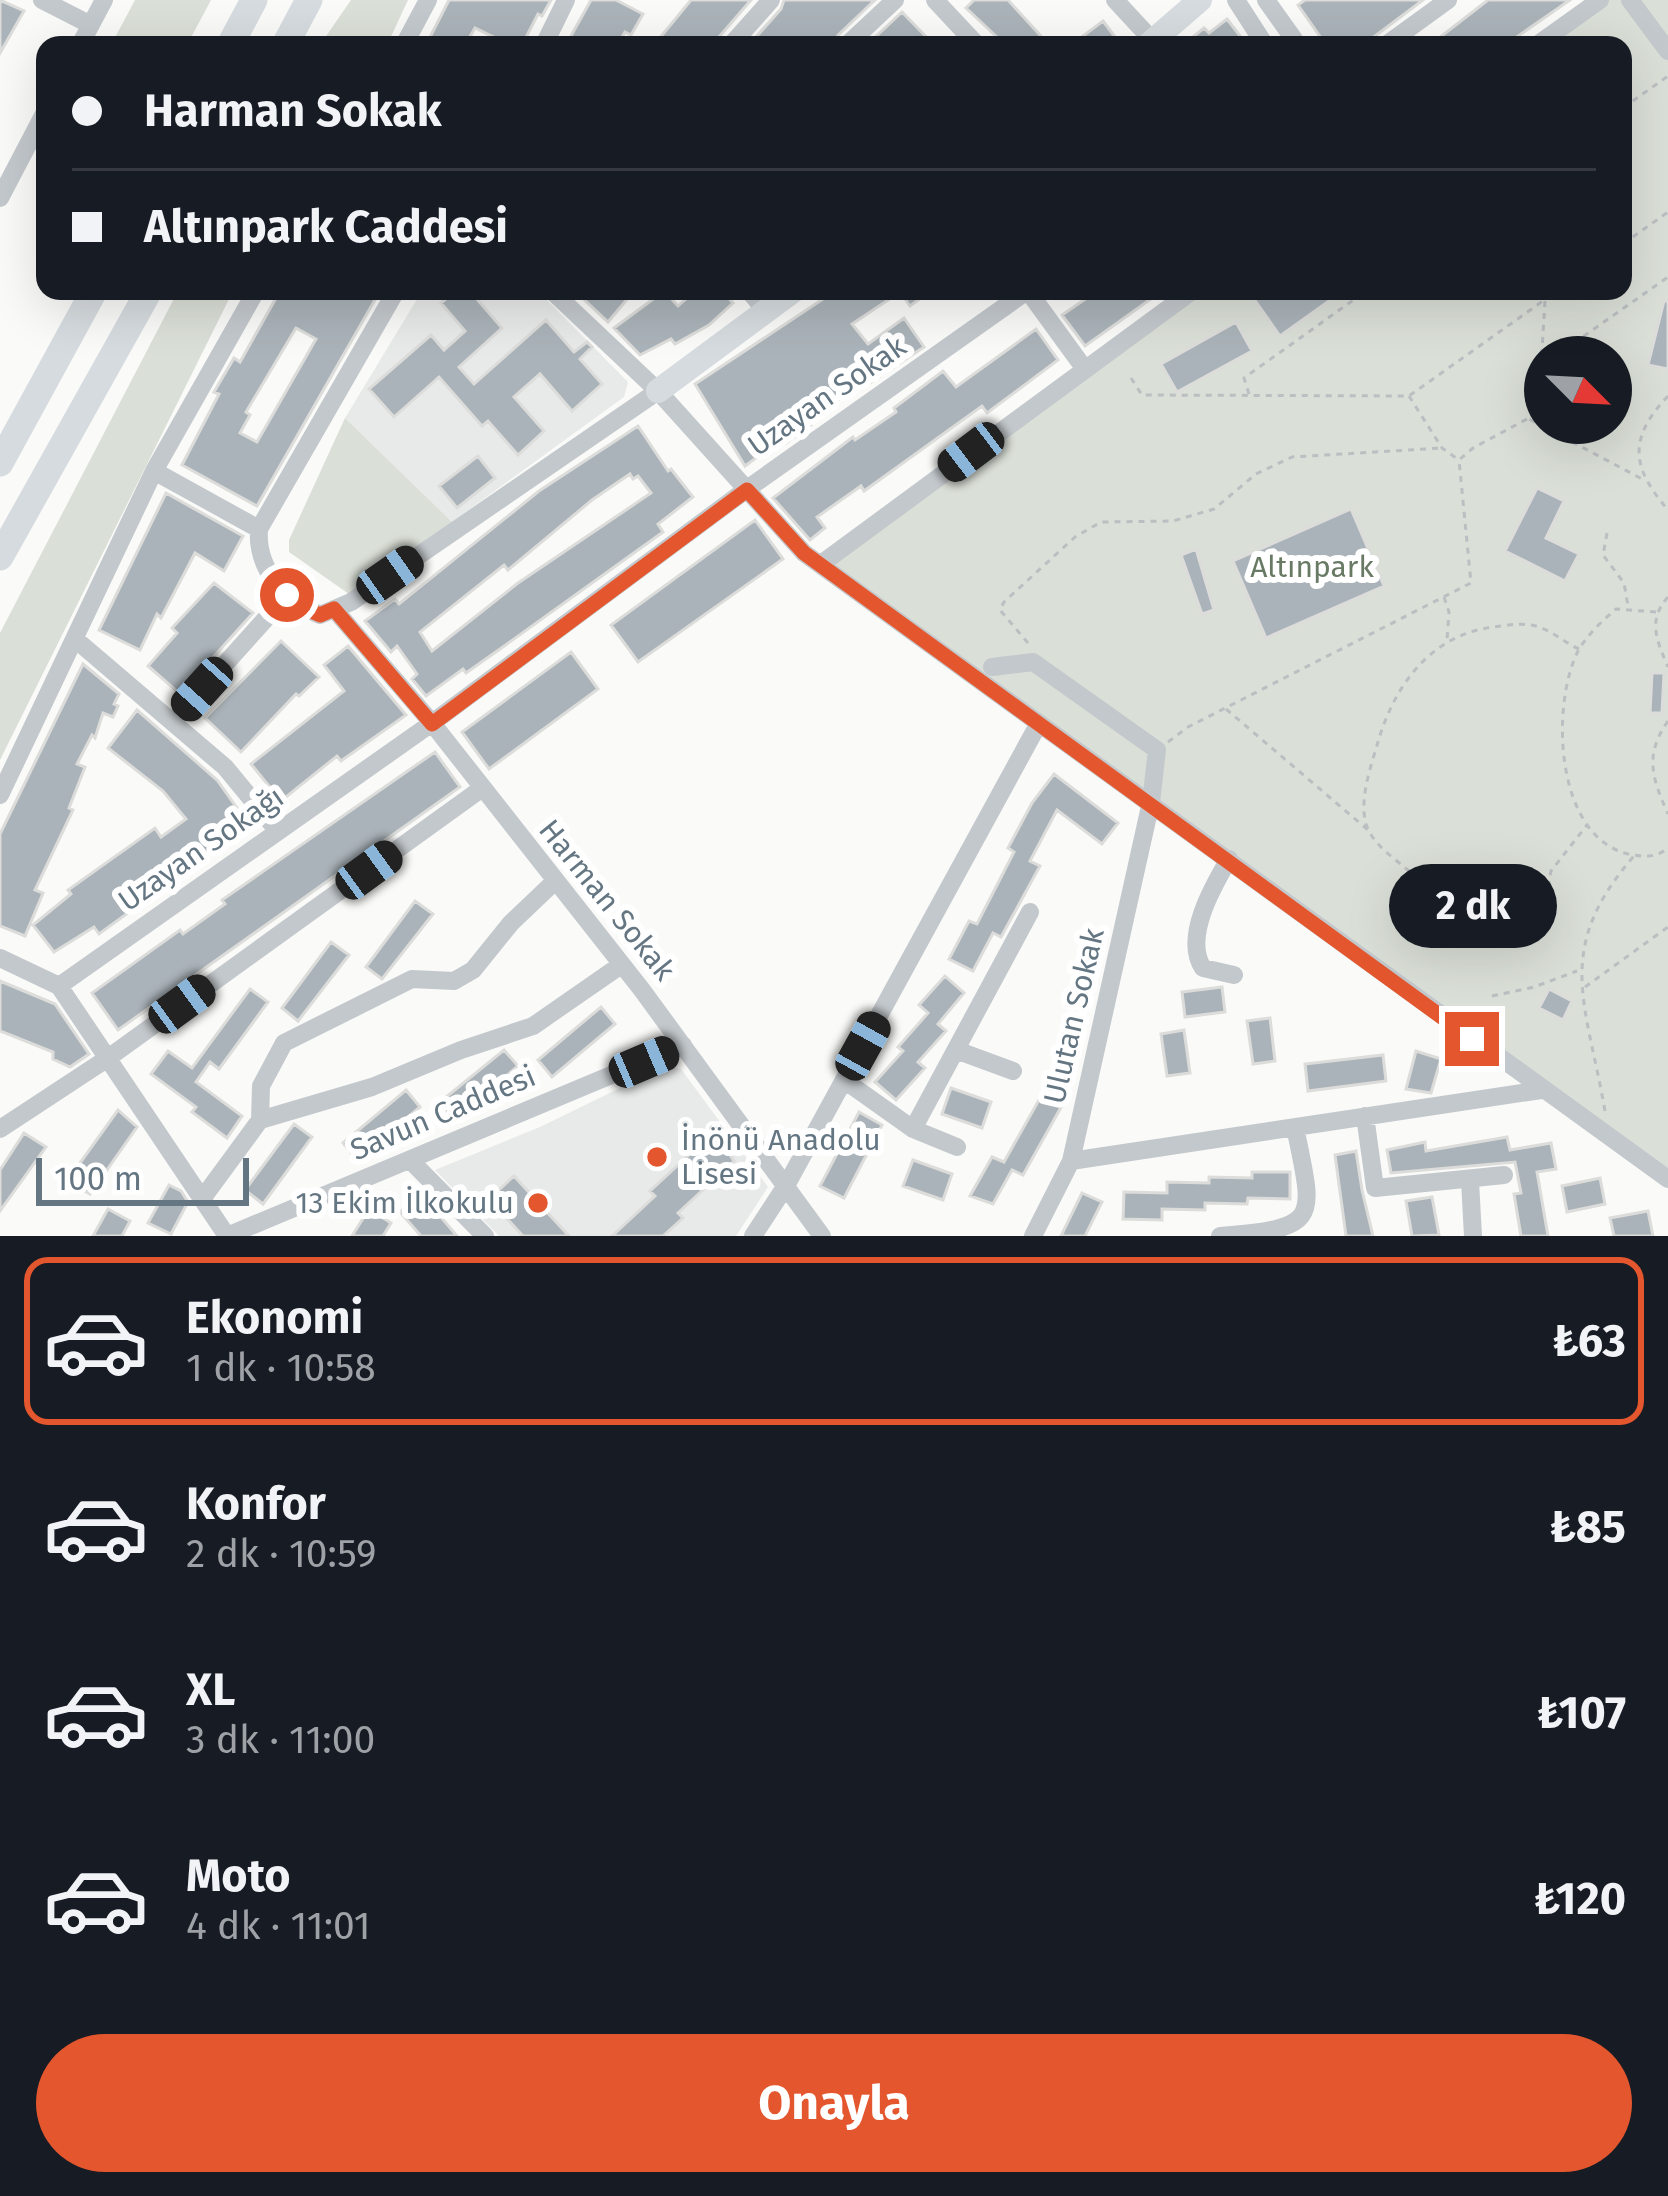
<!DOCTYPE html>
<html lang="tr">
<head>
<meta charset="utf-8">
<style>
	:root { --surface:#171b24; --page:#20242c; --text:#f1f3f6; --muted:#9ea1a6; --line:#363941; --accent:#e4572e }
	body { margin:0; font-family:"Fira Sans",sans-serif; background:var(--page); color:var(--text); height:100vh; display:flex; flex-direction:column; font-size:45px; white-space:nowrap }
	* { box-sizing:border-box; margin:0 }
	p { font-size:39px; color:var(--muted) }
	.icon { flex:none; width:66px; height:66px; fill:none; stroke:currentColor; stroke-width:2; stroke-linecap:round; stroke-linejoin:round }
	.map { position:relative; height:1236px; overflow:hidden }
	.drawer { display:flex; flex-direction:column; background:var(--surface); flex:1 }
	.drawer>* { flex:none }
	.banner { position:absolute; left:36px; top:36px; width:1596px; height:264px; border-radius:24px; box-shadow:0 12px 48px #0002; display:grid; align-content:center; height:264px; padding:0 36px; background:var(--surface) }
	.needle { width:78px; rotate:114deg }
	.fabs { position:absolute; left:1524px; top:336px; display:grid; gap:24px }
	.fabs a { display:grid; place-items:center; width:108px; height:108px; border-radius:50%; background:var(--surface); box-shadow:0 12px 48px #0002; font-size:60px }
	.scale { position:absolute; left:36px; bottom:30px; width:213px; box-sizing:border-box; padding-left:12px; border:6px solid #657683; border-top:0; font-size:33px; line-height:42px; white-space:nowrap; color:#657683; -webkit-text-stroke:9px #fff; paint-order:stroke }
	.end { position:absolute; width:54px; height:54px; margin:-27px; border:15px solid #e4572e; background:#fff; box-shadow:0 0 0 6px #fff }
	.from { border-radius:50% }
	.bubble { position:absolute; height:84px; border-radius:42px; background:var(--surface); box-shadow:0 12px 48px #0002; font-size:39px; font-weight:700; line-height:84px; text-align:center }
	.car { position:absolute; width:36px; height:72px; margin:-36px -18px; border-radius:15px; box-shadow:0 0 9px 3px #0007; background:linear-gradient(#222 24%,#8ab4d8 0 40%,#222 0 76%,#8ab4d8 0 86%,#222 0) }
	.banner b { display:flex; align-items:center; gap:42px; height:114px; font-size:45px }
	.banner b+b { border-top:3px solid var(--line) }
	.banner i { width:30px; height:30px; background:var(--text) }
	ul { padding:21px 0 0; list-style:none }
	li { display:flex; align-items:center; gap:36px; height:168px; margin:0 24px 18px; padding:0 12px; border:6px solid transparent; border-radius:24px }
	li div { flex:1 }
	li b { display:block; font-size:45px }
	li em { font-style:normal; font-weight:700 }
	li.on { border-color:var(--accent) }
	li>.icon { width:108px; height:108px; stroke-width:1.5 }
	.cta { display:flex; gap:24px; margin-top:auto; padding:24px 36px }
	.cta a { flex:1; height:138px; border-radius:72px; background:var(--accent); color:#fff; font-size:48px; font-weight:700; line-height:138px; text-align:center }
	.map>svg:first-child { display:block }
	.built { fill:#e8e9e9 }
	.green { fill:#dadfd7; fill-rule:evenodd }
	.building { fill:#aab3b9; stroke:#dcdcda; stroke-width:3; fill-rule:evenodd }
	.lines { fill:none; stroke-linecap:round; stroke-linejoin:round }
	.path { stroke:#bbbfc2; stroke-width:3; stroke-dasharray:6 6; stroke-linecap:butt }
	.minor { stroke:#c3c8cc; stroke-width:18 }
	.major { stroke:#d6dbdf; stroke-width:24 }
	.highway { stroke:#d6dbdf; stroke-width:27 }
	.route { stroke:#e4572e; stroke-width:15 }
	.poi-dot { fill:#e4572e; stroke:#fff; stroke-width:4.5 }
	.labels { text-anchor:middle; stroke-width:12; stroke-linejoin:round; paint-order:stroke }
	.street-label { font-size:30px; fill:#657683; stroke:#fff }
	.park-label { font-size:30px; fill:#687a64; stroke:#fff }
	.poi-label { font-size:30px; fill:#657683; stroke:#fff; text-anchor:start }
</style>
</head>
<body>
<div class="map">
<svg width="1668" height="1236" viewBox="0 0 1668 1236">
	<rect width="100%" height="100%" fill="#fafaf8"/>
	<path class="built" d="M422 291H538L628 382 624 397 452 522 345 418Z
		M665 1066 681 1069 768 1187 736 1236H499L435 1170 540 1127Z"/>
	<path class="green" d="M135 0H211L187 45H111Z
		M351 0H408L387 45H320Z
		M1600 0H1668V1179L821 564 1192 291H1623V45H1537ZM1545 357H1611V423H1545Z
		M178 291H233L0 760V633Z
		M345 418 452 522 349 594 289 552V540Z"/>
	<path class="building" d="M0 0 24 11 0 53Z
		M449 0H551L542 16 538 14 522 45H510L475 28 465 45H426Z
		M591 0H616L643 14 631 35 625 32 617 45H566Z
		M691 0H751L712 45H654Z
		M784 0H875L838 35 834 45H749L781 9Z
		M974 0H1008L1049 45H992L998 38 966 8Z
		M1305 0H1423L1363 45H1326L1298 5Z
		M1488 0H1570L1505 45H1430Z
		M902 12 934 45H867Z
		M1227 19 1247 45H1183L1204 28 1209 33Z
		M1103 21 1121 45H1071Z
		M280 291H380L257 506 182 465 219 394 214 392 234 358 240 362ZM296 328 316 339 257 442 240 433 250 415 246 412Z
		M455 291H470L502 328 459 367 474 384 546 320 574 352 587 342 592 347 580 359 602 384 572 411 540 374 514 397 544 431 518 455 488 421 482 426 439 377 394 417 369 389 431 335 444 350 465 331 441 303Z
		M575 291H634L608 322Z
		M664 291 678 306 695 291H722L733 303 709 325 675 344 671 339 640 355 614 328Z
		M835 291H931L910 306 900 292 852 324 868 344 904 318 924 347 861 389 858 385 809 422 811 425 786 443 783 438 745 466 695 384Z
		M1097 291H1162L1085 346 1062 315Z
		M1266 291H1343L1280 336 1254 299Z
		M1664 301H1668V369L1648 365Z
		M1236 322 1252 351 1177 392 1161 364Z
		M1036 329 1058 360 987 413 982 406 864 491 861 486 817 517 825 528 810 540 773 498 853 437 855 440 896 412 894 408 943 371 956 387Z
		M638 426 668 471 671 469 693 497 658 524 663 532 500 649 466 673 463 669 426 696 412 679 417 674 397 646 391 652 365 621 395 599 399 604 539 491ZM630 474 633 479 638 476 651 493 518 583 432 651 420 632 504 565 508 570 592 500Z
		M478 456 495 478 457 508 439 486Z
		M1537 488 1564 501 1546 538 1579 554 1565 581 1505 551Z
		M166 493 243 536 224 571 195 553 161 618 157 614 140 650 99 630Z
		M1351 509 1384 586 1266 638 1233 561Z
		M755 520 783 559 638 662 611 625Z
		M1196 549 1214 610 1202 614 1181 555Z
		M214 583 253 613 180 694 148 666 177 633 172 628Z
		M281 641 319 677 299 696 296 694 241 752 205 718Z
		M348 646 406 715 341 761 337 756 281 801 251 764 344 691 324 665Z
		M571 652 598 689 489 769 462 732Z
		M83 664 119 694 114 704 118 706 113 717 103 713 95 738 92 735 77 764 85 767 69 808 73 810 35 890 43 893 25 936 0 926V834Z
		M1652 673H1664L1662 713H1650Z
		M137 710 217 780 249 825 99 934 94 927 54 952 33 925 71 894 68 890 155 828 161 837 186 819 163 791 108 748Z
		M435 752 460 787 118 1030 92 993 180 930 183 934 225 904 222 900Z
		M1054 774 1118 823 1102 844 1057 810 1030 861 1040 866 1001 937 993 933 973 971 949 959 969 921 977 924 1014 852 1008 848 1032 803Z
		M415 901 433 914 382 979 366 967Z
		M331 942 349 955 298 1021 282 1008Z
		M945 976 964 993 938 1024 946 1031 918 1062 925 1068 896 1100 875 1082 903 1051 898 1047 928 1013 919 1005Z
		M0 981 55 1004 89 1054 70 1067 53 1059V1052L0 1031Z
		M1222 987 1225 1012 1185 1017 1182 992Z
		M250 989 268 1002 219 1069 210 1062 196 1082 242 1116 227 1138 192 1112 196 1107 151 1074 168 1051 192 1068Z
		M1549 989 1572 1001 1563 1020 1539 1008Z
		M601 1007 615 1024 552 1077 538 1060Z
		M1270 1018 1275 1061 1253 1064 1247 1021Z
		M1184 1030 1190 1073 1167 1076 1161 1034Z
		M504 1050 518 1066 454 1119 440 1102Z
		M1416 1051 1441 1059 1431 1093 1406 1089Z
		M1383 1055 1386 1081 1308 1091 1305 1064Z
		M951 1088 991 1102 982 1128 942 1114Z
		M406 1090 420 1107 357 1160 343 1143Z
		M1044 1091 1064 1102 1023 1175 1012 1170 993 1204 970 1196 992 1157 1004 1162Z
		M118 1110 137 1127 90 1194 67 1181Z
		M859 1112 882 1125 844 1198 820 1186Z
		M294 1124 312 1137 263 1204 245 1190Z
		M24 1133 46 1147 0 1211V1170Z
		M717 1136 734 1161 678 1213 683 1218 663 1236H612L655 1196 650 1191 704 1141 707 1144Z
		M1507 1137 1510 1150 1551 1143 1556 1169 1537 1172 1548 1236H1521L1514 1194 1521 1193 1515 1162 1391 1173 1387 1150 1425 1142 1426 1151Z
		M1356 1151 1362 1190 1373 1236H1346L1335 1155Z
		M913 1160 952 1174 943 1200 903 1186Z
		M1252 1172H1290V1199L1248 1198 1247 1204 1205 1203V1210L1162 1209V1220L1123 1219 1124 1192 1167 1193V1182L1209 1183V1177L1252 1178Z
		M514 1176 545 1210 569 1236H523L489 1199Z
		M1600 1178 1605 1204 1567 1212 1562 1186Z
		M169 1185 181 1191 188 1202 171 1234 148 1223Z
		M1082 1193 1102 1202 1085 1236H1061Z
		M420 1194 446 1223 457 1236H421L400 1212Z
		M1432 1197 1439 1235 1412 1236 1406 1201Z
		M108 1209 130 1221 122 1236H93Z
		M369 1209 391 1223 383 1236H352Z
		M1648 1211 1653 1236H1614L1610 1218Z"/>
	<g class="lines">
		<path class="path" d="M1623 108 1668 76
			M1623 244 1668 212
			M1545 301 1541 366 1529 419 1644 480
			M1554 357 1668 277
			M1131 378 1142 395 1409 396 1557 291
			M1249 394 1244 378 1366 291
			M1409 396 1442 448 1459 460 1473 448 1527 419
			M1668 396C1627 439 1632 468 1668 510
			M1607 533 1603 555 1624 583 1628 606
			M1444 597 1449 612 1447 640
			M1668 597C1647 620 1657 641 1668 667
			M1656 612 1616 609C1602 621 1587 635 1578 651 1550 707 1555 842 1633 855 1647 857 1657 857 1668 848
			M1028 643 1000 610 1004 602 1075 537 1101 522 1173 521 1214 509 1256 474 1292 457 1442 448
			M1579 649C1565 643 1554 632 1539 627 1524 622 1509 625 1494 627 1431 634 1394 686 1378 742 1371 766 1359 799 1366 824 1373 845 1393 857 1409 871 1453 911 1484 944 1544 906L1551 871 1587 825
			M1226 709 1368 830
			M1668 721C1644 755 1652 778 1668 814
			M1168 742 1188 727 1471 583 1459 460
			M1585 987 1668 927
			M1492 996 1534 987 1577 971
			M1605 1111C1586 1001 1553 949 1634 856"/>
		<path class="minor" d="M42 0 91 25
			M935 0 977 45
			M1115 0 1153 41
			M1236 0 1265 45
			M1266 0 1298 45
			M1630 0 1668 51
			M80 45 104 0
			M404 45 428 0
			M544 45 566 0
			M731 45 771 0
			M847 45 895 0
			M1386 45 1448 0
			M1537 45 1600 0
			M0 198 45 112
			M396 291 259 529C256 569 284 599 320 615L351 602 658 391
			M552 291 658 391 804 553 1668 1179
			M749 291 765 310
			M1028 291 1084 368
			M154 471 259 529
			M821 564 1192 291
			M334 609 432 723 642 990 822 1236
			M75 639 225 767 277 830
			M992 667 1033 662 1157 750 1151 802 1071 1161 1033 1236
			M174 721 287 595
			M0 795 154 471 256 291
			M1229 859C1213 886 1183 938 1203 968L1234 975
			M0 958 59 986
			M59 986 432 723 747 489 1027 291
			M59 986 227 1236 683 1045
			M956 1050 1013 1071
			M844 1080 913 1129 957 1147
			M1365 1116 1375 1188 1504 1175
			M260 1120 261 1086 284 1043 412 979 454 981 473 970 511 923 553 883
			M0 1129 108 1058 481 789
			M913 1129 1030 912
			M410 1160 485 1236
			M1071 1161 1541 1090
			M1470 1181 1473 1236
			M202 1199 260 1120 372 1087 461 1050 533 1026 621 965
			M753 1236 787 1184 1039 723
			M1220 1236C1322 1228 1314 1220 1295 1127"/>
		<path class="major" d="M1148 45 1200 0
			M658 391 793 291"/>
		<path class="highway" d="M230 45 254 0
			M285 45 309 0
			M0 463 94 291
			M0 557 149 291"/>
	</g>
	<g class="lines">
		<path class="route" d="M287 595 295 604 320 615 334 609 432 724 747 490 804 553 1472 1039"/>
	</g>
	<g class="poi-dot">
		<circle cx="657" cy="1157" r="12"/>
		<circle cx="538" cy="1203" r="12"/>
	</g>
	<g class="labels">
		<g class="street-label">
			<text transform="translate(827 396) rotate(-35)" y="10">Uzayan Sokak</text>
			<text transform="translate(201 849) rotate(-35)" y="10">Uzayan Sokağı</text>
			<text transform="translate(607 900) rotate(51)" y="10">Harman Sokak</text>
			<text transform="translate(1074 1016) rotate(-77)" y="10">Ulutan Sokak</text>
			<text transform="translate(443 1113) rotate(-23)" y="10">Savun Caddesi</text>
		</g>
		<g class="park-label">
			<text x="1312" y="577">Altınpark</text>
		</g>
		<g class="poi-label">
			<text x="681" y="1150">İnönü Anadolu<tspan x="681" dy="34">Lisesi</tspan></text>
			<text x="514" y="1213" text-anchor="end">13 Ekim İlkokulu</text>
		</g>
	</g>
</svg>
<div class="fabs">
<a><svg class="needle" viewBox="-14 -14 28 28"><path d="M0-13l5 13h-10z" fill="#e53935"/><path d="M0 13l5-13h-10z" fill="#9ea1a6"/></svg></a>
</div>
<div class="scale">100 m</div>
<i class="end from" style="left:287px;top:595px"></i>
<i class="end" style="left:1472px;top:1039px"></i>
<div class="bubble" style="left:1389px;top:864px;width:168px">2 dk</div>
<i class="car" style="left:971px;top:452px;rotate:233deg"></i>
<i class="car" style="left:390px;top:575px;rotate:55deg"></i>
<i class="car" style="left:202px;top:689px;rotate:222deg"></i>
<i class="car" style="left:369px;top:870px;rotate:54deg"></i>
<i class="car" style="left:182px;top:1004px;rotate:54deg"></i>
<i class="car" style="left:863px;top:1046px;rotate:29deg"></i>
<i class="car" style="left:644px;top:1062px;rotate:67deg"></i>
<div class="banner">
<b><i class="from"></i>Harman Sokak</b>
<b><i></i>Altınpark Caddesi</b>
</div>
</div>
<section class="drawer">
<ul>
<li class="on"><svg class="icon" aria-label="car" viewBox="0 0 24 24"><path d="M5 17H2v-5l4-1 3-4h7l3 4 3 1v5h-3M9 17h6M6 11h13"/><circle cx="7" cy="17" r="2"/><circle cx="17" cy="17" r="2"/></svg><div><b>Ekonomi</b><p>1 dk · 10:58</p></div><em>₺63</em></li>
<li><svg class="icon" aria-label="car" viewBox="0 0 24 24"><path d="M5 17H2v-5l4-1 3-4h7l3 4 3 1v5h-3M9 17h6M6 11h13"/><circle cx="7" cy="17" r="2"/><circle cx="17" cy="17" r="2"/></svg><div><b>Konfor</b><p>2 dk · 10:59</p></div><em>₺85</em></li>
<li><svg class="icon" aria-label="car" viewBox="0 0 24 24"><path d="M5 17H2v-5l4-1 3-4h7l3 4 3 1v5h-3M9 17h6M6 11h13"/><circle cx="7" cy="17" r="2"/><circle cx="17" cy="17" r="2"/></svg><div><b>XL</b><p>3 dk · 11:00</p></div><em>₺107</em></li>
<li><svg class="icon" aria-label="car" viewBox="0 0 24 24"><path d="M5 17H2v-5l4-1 3-4h7l3 4 3 1v5h-3M9 17h6M6 11h13"/><circle cx="7" cy="17" r="2"/><circle cx="17" cy="17" r="2"/></svg><div><b>Moto</b><p>4 dk · 11:01</p></div><em>₺120</em></li>
</ul>
<div class="cta"><a>Onayla</a></div>
</section>
</body>
</html>
